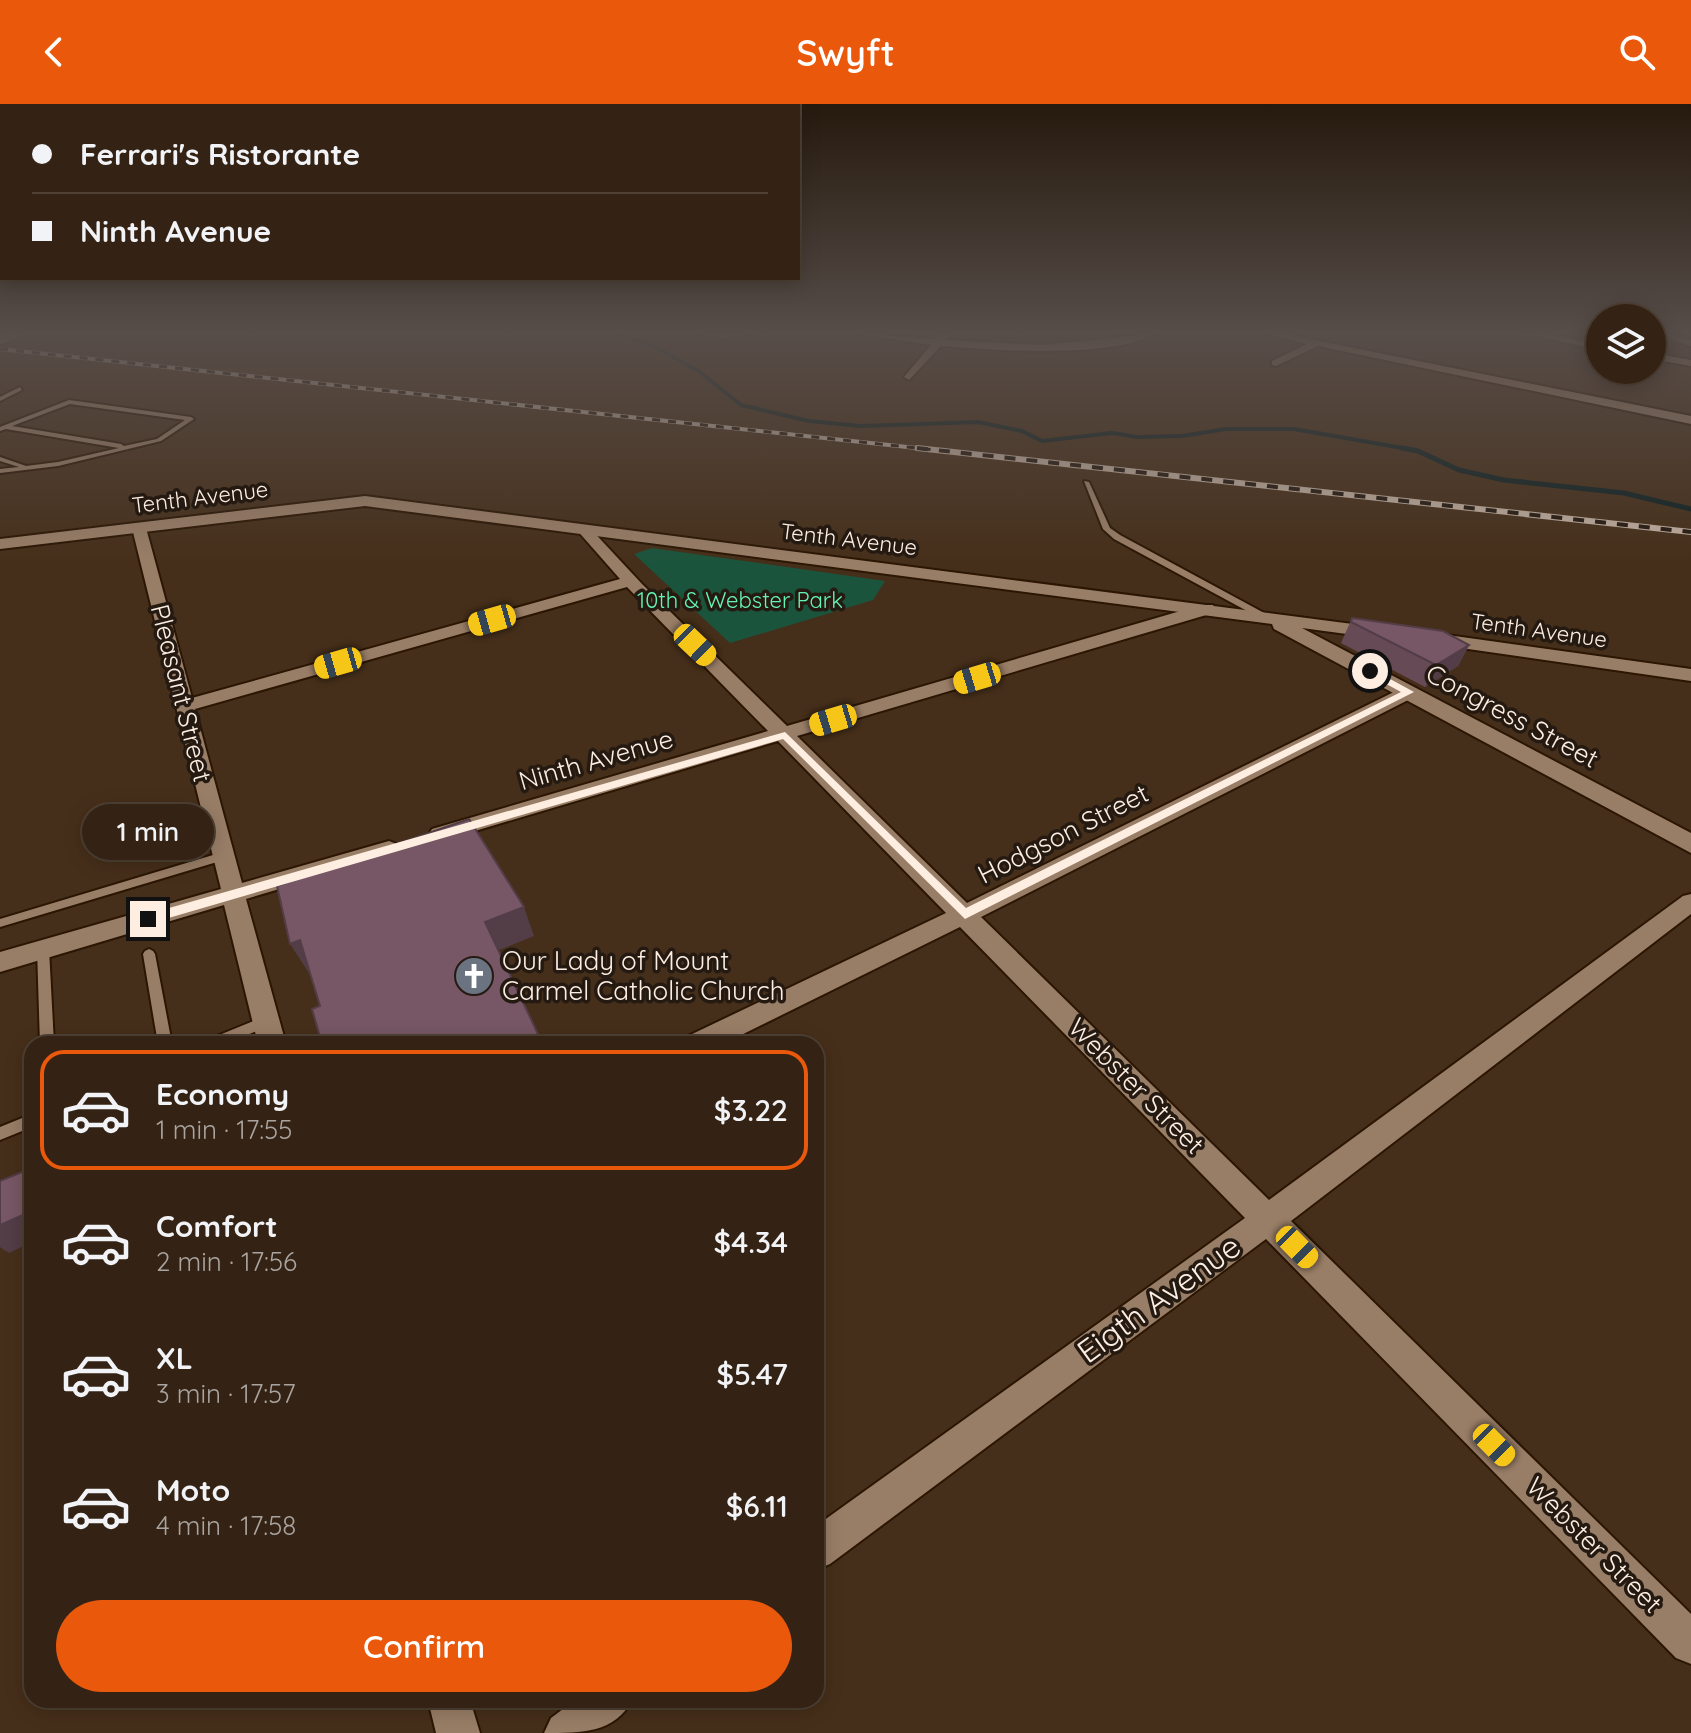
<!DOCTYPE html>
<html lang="en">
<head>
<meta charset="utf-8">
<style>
	:root { --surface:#342314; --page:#3f2f22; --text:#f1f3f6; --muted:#a9a4a0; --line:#4e4034; --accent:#ea580c }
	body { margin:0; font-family:Quicksand,sans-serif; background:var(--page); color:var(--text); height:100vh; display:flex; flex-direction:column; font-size:30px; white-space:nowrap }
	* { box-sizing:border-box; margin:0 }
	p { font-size:26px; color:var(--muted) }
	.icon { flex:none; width:44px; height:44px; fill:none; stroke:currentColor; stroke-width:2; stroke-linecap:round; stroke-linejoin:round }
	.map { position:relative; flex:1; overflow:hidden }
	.panel { position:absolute; left:24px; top:932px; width:800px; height:672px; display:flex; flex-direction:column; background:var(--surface); border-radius:24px; box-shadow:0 4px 20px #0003,0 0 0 2px var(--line) }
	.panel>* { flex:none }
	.hud { position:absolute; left:0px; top:0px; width:800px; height:176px; box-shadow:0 4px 20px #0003,0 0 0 2px var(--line); display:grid; align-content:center; height:176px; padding:0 32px; background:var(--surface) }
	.tools { position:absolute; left:1586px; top:200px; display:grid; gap:16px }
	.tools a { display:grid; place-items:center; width:80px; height:80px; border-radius:50%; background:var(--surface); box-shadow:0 4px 20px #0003,0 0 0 2px var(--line); font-size:40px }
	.end { position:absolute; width:36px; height:36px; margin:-18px; border:10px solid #fdeee1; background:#111; box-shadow:0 0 0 4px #111 }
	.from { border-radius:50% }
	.bubble { position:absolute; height:56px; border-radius:28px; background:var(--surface); box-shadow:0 4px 20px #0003,0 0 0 2px var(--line); font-size:26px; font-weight:600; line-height:56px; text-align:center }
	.car { position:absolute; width:24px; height:48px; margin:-24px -12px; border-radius:10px; box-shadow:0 0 6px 2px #0007; background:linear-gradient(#f5c518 24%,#345 0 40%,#f5c518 0 76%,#345 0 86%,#f5c518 0) }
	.hud b { display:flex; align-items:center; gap:28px; height:76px; font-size:30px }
	.hud b+b { border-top:2px solid var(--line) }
	.hud i { width:20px; height:20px; background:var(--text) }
	ul { padding:14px 0 0; list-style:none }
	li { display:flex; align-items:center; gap:24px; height:120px; margin:0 16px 12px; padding:0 16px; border:4px solid transparent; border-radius:24px }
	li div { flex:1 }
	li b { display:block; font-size:30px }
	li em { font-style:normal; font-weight:600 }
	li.selected { border-color:var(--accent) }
	li>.icon { width:72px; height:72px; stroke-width:1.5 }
	.action { display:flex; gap:16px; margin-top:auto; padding:16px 32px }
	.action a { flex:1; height:92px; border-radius:48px; background:var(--accent); color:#fff; font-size:32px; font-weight:600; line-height:92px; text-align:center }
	header { display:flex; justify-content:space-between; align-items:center; height:104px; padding:0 32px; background:var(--accent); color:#fff; font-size:36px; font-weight:600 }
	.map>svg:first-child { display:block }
	.green { fill:#1b543c }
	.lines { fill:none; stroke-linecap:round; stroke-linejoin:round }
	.stream-far1 { stroke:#0f2223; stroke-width:4 }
	.stream { stroke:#0f2223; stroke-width:5 }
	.service-casing { stroke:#2b1603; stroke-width:4 }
	.minor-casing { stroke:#2b1603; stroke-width:4 }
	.tertiary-casing { stroke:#2b1603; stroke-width:4 }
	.service { fill:#997e67; fill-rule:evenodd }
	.minor { fill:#997e67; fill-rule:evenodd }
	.tertiary { fill:#997e67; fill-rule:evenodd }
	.rail-far1-casing { stroke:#c2b0a1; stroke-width:4 }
	.rail-casing { stroke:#c2b0a1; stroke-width:6 }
	.rail-far1 { stroke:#241a11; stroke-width:3; stroke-dasharray:8; stroke-linecap:butt }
	.rail { stroke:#241a11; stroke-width:4; stroke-dasharray:11; stroke-linecap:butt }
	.wall { fill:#664b57 }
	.shaded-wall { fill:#533d47 }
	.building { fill:#775765; stroke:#533d47; stroke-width:2 }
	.route { fill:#fdeee1 }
	.labels { text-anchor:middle; stroke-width:7; stroke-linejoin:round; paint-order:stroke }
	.far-street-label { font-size:22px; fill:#fdeee1; stroke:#241a11 }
	.far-park-label { font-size:22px; fill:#64f5b6; stroke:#241a11 }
	.street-label { font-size:26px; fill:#fdeee1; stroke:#241a11 }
	.poi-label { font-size:26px; fill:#fdeee1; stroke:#241a11; text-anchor:start }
	.near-street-label { font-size:32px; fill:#fdeee1; stroke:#241a11 }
</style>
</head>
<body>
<header><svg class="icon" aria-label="back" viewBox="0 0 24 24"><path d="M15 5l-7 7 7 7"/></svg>Swyft<svg class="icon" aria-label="search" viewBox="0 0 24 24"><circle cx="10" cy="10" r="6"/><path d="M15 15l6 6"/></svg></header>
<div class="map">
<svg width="1691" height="1629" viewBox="0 0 1691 1629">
	<rect width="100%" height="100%" fill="#462f1a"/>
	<path class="green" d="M652 444 885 477 873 496 730 539 634 450Z"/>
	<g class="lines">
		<path class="stream-far1" d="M614 230 650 240 700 268 741 301 809 317 861 322 978 318 1022 327 1042 337 1112 329 1137 333 1182 332 1226 325H1294L1414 346"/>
		<path class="stream" d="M1402 344 1418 347 1459 366 1504 376 1624 389 1691 405"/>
		<g class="service-casing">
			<path id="service" d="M702 230 726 231 743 230 726 235Z
				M20 283 22 286 0 297V293Z
				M69 296 191 313 194 315 161 337 58 362 0 369V365L19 363 0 357V353L26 362 58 358 119 344 6 325 0 327V323ZM70 300 185 316 157 335 124 342 121 340 12 322Z
				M1084 377 1089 378 1110 424 1120 431 1266 510V514H1260L1114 435 1103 425Z
				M223 748 227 749 229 752 227 755 0 823V815Z
				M43 840 47 842 49 845 54 940H40L37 845 39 842Z
				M149 845 153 847 155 850 172 940H158L143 850 145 847Z
				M266 912 271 913 273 917 271 921 226 940H205L207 936Z
				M32 1010V1023L0 1036V1023Z"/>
		</g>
		<g class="minor-casing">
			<path id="minor" d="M857 230 935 235 940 230H950L945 236 1042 241 1154 230C1111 255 991 246 941 242L909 276 904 273 931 241Z
				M1267 230H1285L1691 312V320L1318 242 1276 262 1272 261V257L1307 240Z
				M1526 230H1545L1600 240V246Z
				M1652 230H1667L1691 236V242Z
				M1652 249 1691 256V262L1652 255Z
				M139 420 146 424 192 594 620 475 576 425 583 421 588 422 642 480 787 622 1201 501H1213L1215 505 1213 509 797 632 967 799 1402 584H1416L1418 588 1416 592 981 813 1269 1096 1683 792 1691 790V810L1291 1117 1691 1510V1560L1676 1554 1266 1135 830 1460 816 1466V1422L1245 1114 960 823 723 940H684L688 932 946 809 778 637 448 735H432L429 730 432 725 768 627 627 483 195 605 242 779 389 737 397 740 400 745 397 750 246 795 286 940H258L224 801 0 868V848L221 785 132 424Z
				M428 1596H470L480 1629H436Z
				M575 1596H632C615 1629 582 1629 544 1629L551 1614Z"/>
		</g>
		<g class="tertiary-casing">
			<path id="tertiary" d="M8 230H23L0 241V233Z
				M365 392 1391 525 1394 529 1384 535 1302 524 1691 729V749L1274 525 1272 520 365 402 0 445V435Z
				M1433 529 1691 565V577L1426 539 1423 535 1426 531Z"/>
		</g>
		<use href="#service" class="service"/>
		<use href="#minor" class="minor"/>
		<use href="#tertiary" class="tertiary"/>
		<g class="rail-far1-casing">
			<path id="rail-far1" d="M0 245 935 346"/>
		</g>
		<g class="rail-casing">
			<path id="rail" d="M917 344 1691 428"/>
		</g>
		<use href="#rail-far1" class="rail-far1"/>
		<use href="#rail" class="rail"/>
	</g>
	<path class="wall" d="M1352 514 1469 541 1458 562 1425 583 1341 539Z"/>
	<path class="shaded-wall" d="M1469 541 1458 562 1425 583 1436 561Z
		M524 803 534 832 497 847 485 818Z
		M300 836 319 865 309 869 290 840Z
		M538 930 542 940H516Z
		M32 1107V1138L9 1149 0 1143V1121Z"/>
	<path class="building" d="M1352 514 1443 527 1469 541 1436 561 1351 518Z
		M469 715 524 803 485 818 538 930 516 940H322L312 905 320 902 300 836 290 840 277 782Z
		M32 1064V1107L0 1121V1077Z"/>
	<linearGradient id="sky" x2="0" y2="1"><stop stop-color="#261a0e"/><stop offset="0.5" stop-color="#574d49"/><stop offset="1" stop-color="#574d49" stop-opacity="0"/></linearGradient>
	<rect width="1691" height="458" fill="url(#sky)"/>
	<path class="route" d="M1370 564 1414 588 965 815 783 635 148 820 141 815 148 810 785 628 966 804 1401 588 1366 569Z"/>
	<defs>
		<g id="church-disc" transform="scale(2)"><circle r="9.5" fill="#6b7280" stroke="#241a11"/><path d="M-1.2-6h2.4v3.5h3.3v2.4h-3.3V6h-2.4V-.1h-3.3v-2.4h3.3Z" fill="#fff"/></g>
	</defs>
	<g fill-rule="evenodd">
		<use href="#church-disc" x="474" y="872"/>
	</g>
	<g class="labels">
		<g class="far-street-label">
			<text transform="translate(200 393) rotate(-7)" y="8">Tenth Avenue</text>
			<text transform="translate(849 435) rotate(7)" y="8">Tenth Avenue</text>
			<text transform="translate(1539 526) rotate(8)" y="8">Tenth Avenue</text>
		</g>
		<g class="far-park-label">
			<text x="740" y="504">10th &amp; Webster Park</text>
		</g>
		<g class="street-label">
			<text transform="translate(181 589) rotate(76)" y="9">Pleasant Street</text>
			<text transform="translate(1512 612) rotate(28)" y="9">Congress Street</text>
			<text transform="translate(596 656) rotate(-16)" y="9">Ninth Avenue</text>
			<text transform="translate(1063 730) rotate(-27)" y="9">Hodgson Street</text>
			<text transform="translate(1136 982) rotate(45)" y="9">Webster Street</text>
			<text transform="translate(1594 1441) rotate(45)" y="9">Webster Street</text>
		</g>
		<g class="poi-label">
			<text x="502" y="866">Our Lady of Mount<tspan x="502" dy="30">Carmel Catholic Church</tspan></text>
		</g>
		<g class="near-street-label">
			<text transform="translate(1159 1195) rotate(-36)" y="11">Eigth Avenue</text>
		</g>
	</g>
</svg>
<div class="tools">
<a><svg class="icon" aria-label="layers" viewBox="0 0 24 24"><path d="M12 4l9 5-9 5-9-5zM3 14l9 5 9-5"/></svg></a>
</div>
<i class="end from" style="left:1370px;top:567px"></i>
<i class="end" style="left:148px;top:815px"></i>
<div class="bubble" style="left:82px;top:700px;width:132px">1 min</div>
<i class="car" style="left:492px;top:516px;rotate:254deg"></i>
<i class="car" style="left:695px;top:541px;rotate:134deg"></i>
<i class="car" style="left:338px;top:559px;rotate:254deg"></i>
<i class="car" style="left:977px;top:574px;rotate:253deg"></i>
<i class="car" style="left:833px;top:616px;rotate:253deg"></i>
<i class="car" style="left:1297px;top:1143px;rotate:135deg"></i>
<i class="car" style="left:1494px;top:1341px;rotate:135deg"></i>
<div class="hud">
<b><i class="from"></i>Ferrari's Ristorante</b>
<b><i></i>Ninth Avenue</b>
</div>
<section class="panel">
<ul>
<li class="selected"><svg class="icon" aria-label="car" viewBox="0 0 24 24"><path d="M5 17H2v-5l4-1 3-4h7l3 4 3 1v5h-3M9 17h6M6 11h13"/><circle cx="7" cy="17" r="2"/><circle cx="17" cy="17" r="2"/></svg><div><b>Economy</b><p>1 min · 17:55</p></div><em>$3.22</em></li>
<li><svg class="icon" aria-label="car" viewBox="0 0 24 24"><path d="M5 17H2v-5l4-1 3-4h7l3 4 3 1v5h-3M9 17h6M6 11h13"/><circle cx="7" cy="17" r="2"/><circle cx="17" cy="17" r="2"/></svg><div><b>Comfort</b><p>2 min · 17:56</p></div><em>$4.34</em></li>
<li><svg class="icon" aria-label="car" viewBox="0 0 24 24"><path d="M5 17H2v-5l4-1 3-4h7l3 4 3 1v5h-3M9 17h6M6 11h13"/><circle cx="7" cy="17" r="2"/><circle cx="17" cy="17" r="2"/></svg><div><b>XL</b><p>3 min · 17:57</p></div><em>$5.47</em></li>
<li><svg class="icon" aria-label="car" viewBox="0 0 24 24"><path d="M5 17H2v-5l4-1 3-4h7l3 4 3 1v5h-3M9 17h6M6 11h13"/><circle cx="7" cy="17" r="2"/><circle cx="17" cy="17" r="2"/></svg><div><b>Moto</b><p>4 min · 17:58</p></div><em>$6.11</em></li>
</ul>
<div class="action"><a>Confirm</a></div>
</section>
</div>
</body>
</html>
